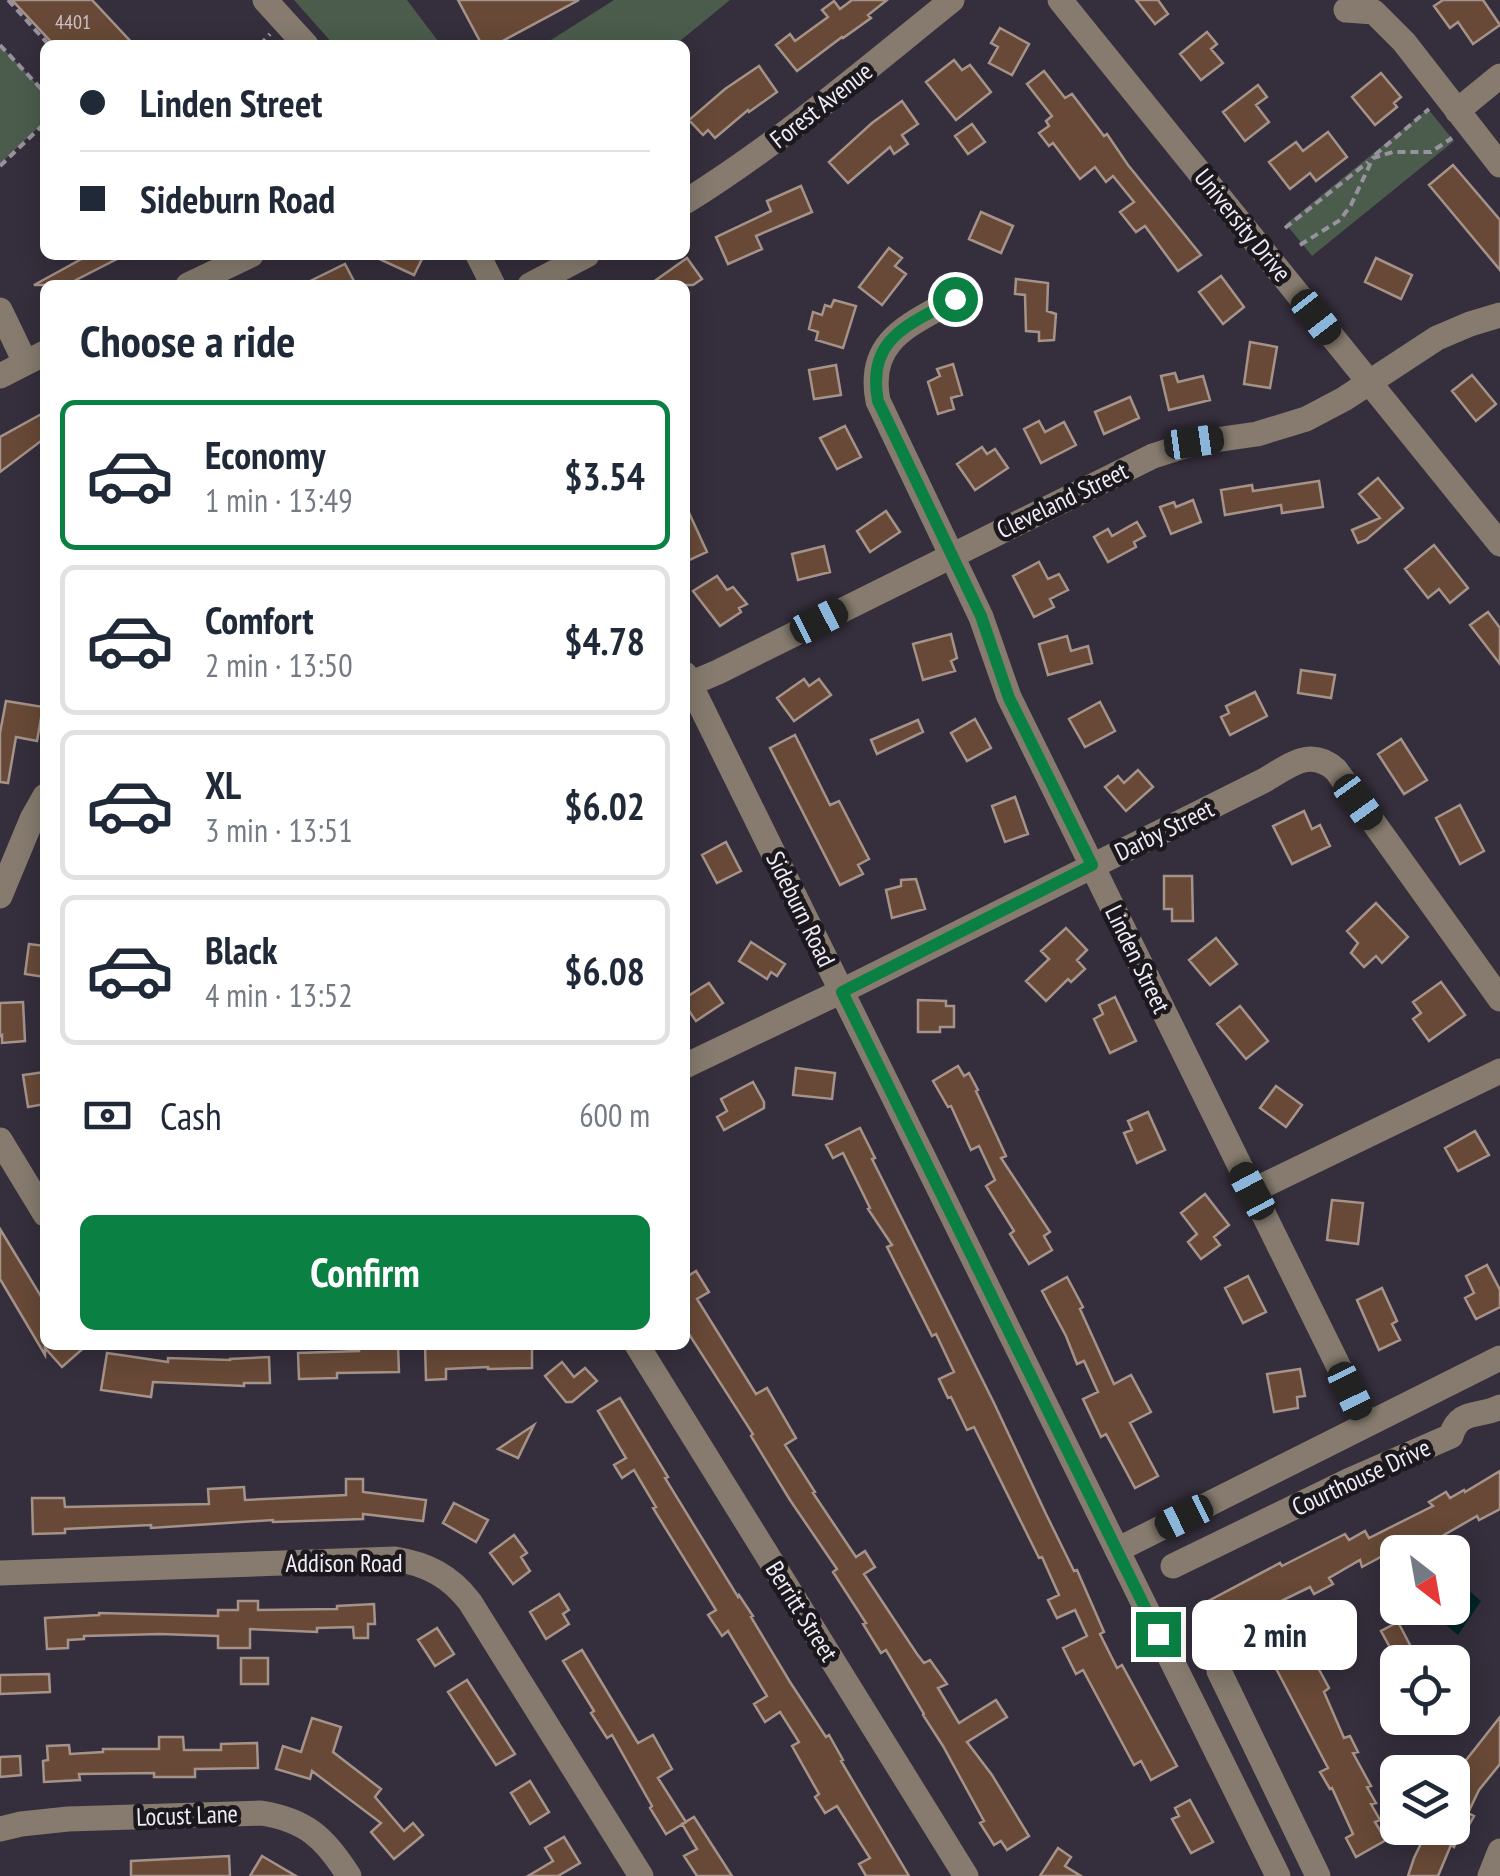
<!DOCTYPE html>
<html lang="en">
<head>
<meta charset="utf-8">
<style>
	:root { --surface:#fff; --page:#f2f2f3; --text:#1f2937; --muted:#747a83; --line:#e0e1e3; --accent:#0b8043 }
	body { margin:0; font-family:"PT Sans Narrow",sans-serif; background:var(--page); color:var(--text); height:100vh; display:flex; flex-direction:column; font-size:38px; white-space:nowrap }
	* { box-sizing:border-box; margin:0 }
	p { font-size:32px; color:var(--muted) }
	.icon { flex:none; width:55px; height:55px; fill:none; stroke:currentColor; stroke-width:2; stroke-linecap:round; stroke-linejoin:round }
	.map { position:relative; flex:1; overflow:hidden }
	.drawer { position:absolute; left:40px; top:280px; width:650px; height:1070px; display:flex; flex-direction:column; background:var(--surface); border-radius:15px; box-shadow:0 5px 25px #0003 }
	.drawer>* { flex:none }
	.hud { position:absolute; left:40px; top:40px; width:650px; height:220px; border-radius:15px; box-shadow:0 5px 25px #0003; display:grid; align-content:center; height:220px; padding:0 40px; background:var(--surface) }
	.needle { width:65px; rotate:149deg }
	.controls { position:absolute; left:1380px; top:1535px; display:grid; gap:20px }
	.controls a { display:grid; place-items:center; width:90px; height:90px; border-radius:15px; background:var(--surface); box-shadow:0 5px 25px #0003; font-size:50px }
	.end { position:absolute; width:45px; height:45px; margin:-22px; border:12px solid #0b8043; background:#fff; box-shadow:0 0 0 5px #fff }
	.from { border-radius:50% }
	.bubble { position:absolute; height:70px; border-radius:15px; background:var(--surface); box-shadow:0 5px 25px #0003; font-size:32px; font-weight:700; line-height:70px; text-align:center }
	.car { position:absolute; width:30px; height:60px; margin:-30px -15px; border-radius:12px; box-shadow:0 0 8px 2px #0007; background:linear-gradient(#222 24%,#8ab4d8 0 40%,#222 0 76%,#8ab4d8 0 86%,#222 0) }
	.hud b { display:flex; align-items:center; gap:35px; height:95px; font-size:38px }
	.hud b+b { border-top:2px solid var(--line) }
	.hud i { width:25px; height:25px; background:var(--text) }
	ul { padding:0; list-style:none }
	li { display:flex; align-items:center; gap:30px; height:150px; margin:0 20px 15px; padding:0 20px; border:5px solid var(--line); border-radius:15px }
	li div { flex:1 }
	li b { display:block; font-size:38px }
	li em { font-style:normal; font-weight:700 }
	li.active { border-color:var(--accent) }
	li>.icon { width:90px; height:90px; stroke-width:1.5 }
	h2 { padding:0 40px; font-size:45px; line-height:120px }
	.pay { display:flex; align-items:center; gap:25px; height:110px; padding:0 40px; font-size:38px }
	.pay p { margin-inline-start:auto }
	.action { display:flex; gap:20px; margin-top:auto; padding:20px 40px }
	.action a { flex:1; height:115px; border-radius:15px; background:var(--accent); color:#fff; font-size:40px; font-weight:700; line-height:115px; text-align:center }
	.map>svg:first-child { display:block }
	.green { fill:#4b5c4c }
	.water { fill:#002426 }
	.building { fill:#684937; stroke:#a59389; stroke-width:2.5 }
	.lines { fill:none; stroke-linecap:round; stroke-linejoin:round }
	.path { stroke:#98929e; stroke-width:4; stroke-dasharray:8 5; stroke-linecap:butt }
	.minor { stroke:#867b6e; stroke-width:25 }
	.route { stroke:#0b8043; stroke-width:12 }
	.labels { text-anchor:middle; stroke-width:9; stroke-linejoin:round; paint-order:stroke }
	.number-label { font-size:20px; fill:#cec2c6 }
	.street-label { font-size:25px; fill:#f0ebf5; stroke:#1b181e }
</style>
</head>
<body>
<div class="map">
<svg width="1500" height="1876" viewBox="0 0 1500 1876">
	<rect width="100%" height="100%" fill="#352e3c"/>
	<path class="green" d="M294 0H407L441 45H334Z
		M614 0H730L675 45H543Z
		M0 45 45 93V121L0 164Z
		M1428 109 1454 141 1312 256 1286 224Z"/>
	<path class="water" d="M1467 1589 1481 1601 1458 1635 1434 1615 1444 1608H1452L1453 1601Z"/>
	<path class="building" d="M12 0H92L134 45H54Z
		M458 0H579L495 45H482Z
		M852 0H887L868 15 871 18 843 38 842 37 797 71 776 45 790 34 795 41 828 17 822 10 834 1 840 9Z
		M1136 0H1158L1168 14 1155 24Z
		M1443 0H1483L1500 25 1473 44 1458 22 1450 28 1434 6Z
		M1000 28 1029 44 1012 75 989 63 998 47 991 43Z
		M1207 32 1217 44 1211 49 1223 63 1201 80 1180 54Z
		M954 60 962 70 970 65 991 92 956 120 926 82Z
		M759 66 777 92 749 112 748 110 715 138 708 130 703 135 689 120 725 89Z
		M1044 71 1065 98 1072 94 1104 136 1107 134 1128 165 1201 255 1178 271 1145 226 1136 232 1120 212 1134 202 1113 176 1106 182 1095 167 1080 179 1053 143 1049 146 1039 133 1049 126 1046 121 1052 116 1027 84Z
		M1381 73 1401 97 1394 103 1397 107 1375 125 1352 97Z
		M1258 85 1267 97 1256 105 1269 122 1245 141 1223 112Z
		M902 101 918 124 902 135 908 144 894 154 890 147 848 183 829 162 872 123Z
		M972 124 985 142 968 154 955 136Z
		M1328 132 1347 157 1316 181 1310 173 1290 189 1269 162 1296 142 1303 151Z
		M1453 165 1500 220V270L1429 185Z
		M801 186 812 212 756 236 762 249 728 264 716 237 771 211 767 201Z
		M981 212 1013 226 1001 253 969 239Z
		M889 248 902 258 895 266 906 274 882 305 859 287Z
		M89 255H125L76 280 79 285H34Z
		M371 255H424L414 275Z
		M687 258 702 279 693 285H649Z
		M1376 258 1412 275 1401 299 1365 282Z
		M345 264 356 285H302Z
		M1221 276 1244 307 1223 324 1199 292Z
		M1016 279 1048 283 1047 311 1056 314 1054 340 1039 341V332L1026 331 1025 295 1015 294Z
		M834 300 856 306 843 348 816 340 818 332 809 329 813 312 822 315 825 305 831 307Z
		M1250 342 1277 347 1270 388 1244 384Z
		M953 364 962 395 951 398 954 409 938 414 928 382 940 376 937 369Z
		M836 365 841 395 814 399 809 370Z
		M1175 373 1178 382 1203 376 1210 400 1169 410 1161 376Z
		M1472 375 1496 404 1476 421 1452 391Z
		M1130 397 1139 418 1104 434 1095 412Z
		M45 412V438L0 472V437Z
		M1039 421 1045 432 1064 422 1076 445 1041 463 1024 429Z
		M845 426 861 457 837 469 820 438Z
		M982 447 987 454 995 449 1008 468 975 490 957 464Z
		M1378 478 1403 508 1366 540 1358 543 1352 530 1380 518 1359 494Z
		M1319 481 1323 507 1282 513 1281 505 1225 515 1221 490 1252 485 1253 491Z
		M1193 500 1201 522 1171 534 1160 507 1174 502 1176 507Z
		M685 504 707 552 685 562Z
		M886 511 900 532 870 552 857 531Z
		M1137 522 1145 536 1134 542 1136 547 1108 562 1094 537 1108 529 1112 536Z
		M1434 545 1468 588 1450 603 1439 589 1428 598 1405 569Z
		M824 546 830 572 798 580 792 554Z
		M1039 562 1048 579 1059 574 1068 590 1050 599 1054 607 1034 617 1013 576Z
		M717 576 727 590 733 587 747 604 739 608 741 612 720 626 693 591Z
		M1488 612 1500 628V664L1470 625Z
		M951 634 957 658 951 661 955 671 923 680 913 644Z
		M1067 636 1071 651 1088 646 1092 663 1048 675 1039 644Z
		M1301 670 1335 675 1331 698 1298 693Z
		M804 679 809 686 819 679 831 695 794 721 777 698Z
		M1255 692 1267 716 1230 735 1221 717 1229 713 1226 706Z
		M6 701 43 707 37 741 16 737 8 783 0 782V733Z
		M1100 702 1115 731 1085 747 1069 719Z
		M975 719 991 748 967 761 951 733Z
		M918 720 923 732 877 754 871 740Z
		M795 735 830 805 839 801 869 859 858 865 863 874 840 885 770 748Z
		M1401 739 1427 780 1404 794 1378 754Z
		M1138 770 1153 787 1126 811 1105 787 1118 776 1124 783Z
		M1015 797 1028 834 1005 842 992 806Z
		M1460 805 1484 851 1460 864 1436 818Z
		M1304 811 1312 829 1320 825 1330 846 1292 864 1273 826Z
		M726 842 741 871 717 883 702 855Z
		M1164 876H1192L1193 921H1172V909H1164Z
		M916 879 925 909 892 918 886 890 901 886V880Z
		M1376 903 1408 937 1382 963 1376 956 1364 967 1351 953 1358 943 1347 931Z
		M1066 928 1087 950 1077 960 1085 969 1071 982 1068 979 1046 1001 1026 981 1049 959 1041 951Z
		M1216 938 1237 964 1210 985 1189 960Z
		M751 942 785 964 777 976 771 972 767 979 739 961Z
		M29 944 45 946V977L25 974Z
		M1441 982 1465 1015 1429 1041 1413 1019 1421 1013 1413 1002Z
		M709 983 723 1003 696 1021 685 1005V998Z
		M1115 997 1136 1041 1110 1053 1094 1019 1103 1014 1099 1005Z
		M918 1000 946 1001V1006H954V1027H940V1032H918Z
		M23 1002 25 1041 2 1043V1035L0 1036V1003Z
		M1240 1006 1268 1041 1246 1059 1217 1024Z
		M958 1066 964 1076 969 1073 978 1090 976 1091 1006 1156 1001 1158 1050 1232 1044 1236 1052 1250 1029 1264 1010 1234 1014 1231 986 1186 995 1180 979 1146 971 1150 951 1106 948 1107 933 1081Z
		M796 1068 835 1073 832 1099 793 1095Z
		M45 1072V1104L28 1107 23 1075Z
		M753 1082 764 1102V1108L724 1130 717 1117 727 1111 721 1099Z
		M1276 1086 1302 1105 1286 1127 1260 1108Z
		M1148 1112 1165 1150 1137 1163 1124 1133 1132 1130 1128 1121Z
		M860 1128 875 1158 872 1159 994 1403 1046 1514 1074 1571 1077 1570 1104 1632 1100 1634 1117 1668 1122 1665 1177 1766 1151 1780 1141 1761 1134 1765 1083 1670 1076 1674 1063 1648 1087 1636 1075 1610 1057 1618 1048 1600 1059 1595 1042 1557 1039 1558 974 1427 967 1430 951 1397 948 1398 939 1379 954 1372 936 1334 932 1336 887 1247 892 1245 868 1209 870 1208 843 1153 833 1158 826 1145Z
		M1475 1131 1489 1155 1458 1171 1445 1148Z
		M1205 1194 1229 1225 1214 1237 1220 1245 1201 1259 1188 1242 1197 1234 1181 1213Z
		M1332 1200 1363 1203 1358 1244 1327 1240Z
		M0 1229 45 1303V1345H87L62 1367 45 1348V1355L0 1279Z
		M1487 1265 1500 1290V1307L1476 1319 1465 1298 1474 1293 1466 1276Z
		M696 1271 709 1292 697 1299 756 1394 767 1388 796 1438 785 1445 815 1492 813 1493 856 1557 865 1551 875 1567 864 1574 917 1654 924 1663 930 1660 947 1684 938 1688 959 1723 996 1700 1007 1717 967 1742 992 1775 1029 1836 1007 1850 1001 1841 994 1845 980 1823 984 1821 943 1746 923 1715 924 1714 886 1650 881 1653 863 1624 866 1623 833 1572 837 1569 790 1500 751 1436 753 1434 685 1328V1278Z
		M1248 1276 1266 1312 1243 1323 1225 1288Z
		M1067 1277 1083 1307 1080 1309 1114 1384 1131 1375 1151 1412 1130 1423 1158 1476 1135 1488 1106 1434 1101 1437 1083 1399 1098 1392 1084 1361 1077 1364 1066 1336 1042 1291Z
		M1382 1288 1397 1321 1392 1324 1400 1340 1379 1350 1357 1300Z
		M425 1345H532V1368L488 1369V1367L446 1369V1379L426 1380Z
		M398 1346 399 1372 337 1373V1378L299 1379 298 1353 359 1351V1347Z
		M107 1353 168 1362V1358L230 1360V1359L269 1357 270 1383H244V1386L153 1382 151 1397 101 1390Z
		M562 1362 574 1377 585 1368 597 1381 572 1402H566L545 1376Z
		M1300 1369 1305 1396 1297 1397 1298 1408 1274 1412 1267 1374Z
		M620 1398 668 1477 665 1478 738 1597 739 1595 753 1616 751 1617 790 1682 826 1737 829 1735 843 1760 841 1761 909 1876H866L859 1864 870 1858 837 1806 825 1813 815 1797 819 1794 792 1746 799 1742 780 1712 765 1722 754 1704 767 1696 728 1631 722 1636 708 1615 716 1610 653 1508 656 1507 634 1470 622 1478 614 1465 626 1458 598 1411Z
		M534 1425 518 1458 498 1449Z
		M1500 1471V1509L1479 1520 1477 1516 1416 1551 1414 1547 1398 1552 1395 1556 1392 1551 1362 1567 1360 1560 1329 1578 1333 1584 1314 1594 1310 1587 1281 1601 1282 1603 1279 1605 1298 1642 1303 1640 1329 1688 1324 1692 1344 1738 1350 1736 1358 1752 1353 1753 1371 1786 1367 1787 1376 1803 1371 1804 1380 1820 1375 1822 1386 1840 1356 1857 1346 1838 1353 1834 1332 1788 1330 1789 1320 1772 1328 1768 1249 1617 1214 1636 1197 1607 1280 1563 1282 1566 1345 1534 1349 1540 1365 1531 1369 1538 1433 1506 1429 1502 1446 1492 1450 1498 1464 1490 1465 1492Z
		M346 1479H363V1492L426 1500 423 1521 363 1514V1519L273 1522V1520L151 1528V1525L65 1529V1533L33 1534 32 1498H64L65 1507 209 1504 208 1489 244 1487 245 1500 346 1495Z
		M454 1503 488 1520 476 1542 443 1523Z
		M514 1535 527 1553 521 1557 530 1571 513 1584 490 1553Z
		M559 1594 569 1610 563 1614 569 1624 546 1639 530 1612Z
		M238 1601H258V1610L337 1609V1606L374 1604 375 1624H368V1638H354L353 1627 317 1628V1632L250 1629V1648H218V1636L160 1634 84 1636V1639L68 1640V1648L47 1649 45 1618 99 1615V1613L218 1616V1610H238Z
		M1398 1622 1419 1662H1398L1381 1631Z
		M437 1628 454 1654 435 1666 418 1640Z
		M582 1650 638 1743 653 1735 672 1769 658 1778 686 1822 666 1834 650 1808 652 1806 612 1735 607 1738 591 1713 594 1711 563 1661Z
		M241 1658H268V1684H241Z
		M49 1674 50 1692 0 1694V1675Z
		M467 1680 515 1754 496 1765 448 1692Z
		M1500 1717V1764L1479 1790 1468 1813 1474 1816 1465 1832 1461 1830 1454 1847 1451 1845 1438 1876H1408L1414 1858 1428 1829 1426 1828H1452V1778Z
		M312 1718 341 1727 333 1752 381 1789 375 1797 404 1831 413 1823 423 1835 394 1859 371 1832 381 1823 312 1771 310 1779 276 1769 283 1746 301 1752Z
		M159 1737H183L184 1750H221V1744L257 1743 258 1768 195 1769V1777H154V1773L79 1774 80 1780 44 1782 43 1761 48 1760 47 1746 69 1745 70 1754 103 1752V1749H159Z
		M20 1756 21 1775 0 1777V1757Z
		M530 1781 549 1812 530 1824 511 1793Z
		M1190 1800 1213 1842 1191 1853 1172 1819 1179 1816 1175 1808Z
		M694 1817 732 1876H697L684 1856 697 1849 682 1824Z
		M564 1837 580 1863 558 1876H528L553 1861 545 1848Z
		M1058 1848 1071 1857 1065 1866 1081 1876H1040Z
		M229 1856 230 1876H131V1861Z
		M262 1856 296 1876H250Z"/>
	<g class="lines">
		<path class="path" d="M8 0 49 45
			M0 45 45 93
			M260 45 270 34
			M1375 155 1429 109
			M0 166 45 123
			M1285 228 1368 162
			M1300 245 1340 220 1351 205 1373 158 1393 152H1431L1452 138"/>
		<path class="minor" d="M265 0 306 45
			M1060 0 1500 544
			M1346 10 1374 12 1404 42 1500 165
			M1457 111 1500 76
			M685 202C780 143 865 70 952 0
			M478 255 493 285
			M188 285 251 255
			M530 285 587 255
			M955 299C910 325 866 340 878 401L981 617 1009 697 1367 1424
			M0 310 25 362
			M0 376 45 353
			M685 674 1278 1876
			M685 686 718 672 1153 456 1194 443 1257 434 1306 419 1344 399 1437 338 1470 324 1500 315
			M0 896 32 819 45 796
			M685 1066 842 991 1263 781C1288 767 1310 746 1336 770L1500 999
			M0 1140 45 1214
			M1252 1191 1500 1071
			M637 1345 966 1876
			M1117 1550 1500 1358
			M1173 1566 1348 1481 1451 1436C1459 1408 1480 1418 1500 1407
			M0 1573 395 1559C427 1564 450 1576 470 1602L641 1876
			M1219 1671 1318 1876
			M0 1829 21 1824 68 1819 261 1813C306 1820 325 1838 349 1876
			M1490 1876 1500 1851"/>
	</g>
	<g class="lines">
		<path class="route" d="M955 299C909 325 866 338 878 401L981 616 1009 698 1092 865 842 992 1158 1634"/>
	</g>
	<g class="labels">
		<g class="number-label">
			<text x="73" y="29">4401</text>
		</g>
		<g class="street-label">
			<text transform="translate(821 105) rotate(-38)" y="9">Forest Avenue</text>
			<text transform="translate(1243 225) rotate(51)" y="9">University Drive</text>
			<text transform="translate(1062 500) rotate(-26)" y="9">Cleveland Street</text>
			<text transform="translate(1164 830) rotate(-26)" y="9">Darby Street</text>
			<text transform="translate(801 909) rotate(64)" y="9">Sideburn Road</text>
			<text transform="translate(1138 959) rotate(64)" y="9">Linden Street</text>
			<text transform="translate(1361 1477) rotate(-25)" y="9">Courthouse Drive</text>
			<text x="344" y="1572">Addison Road</text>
			<text transform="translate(802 1611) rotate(58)" y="9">Berritt Street</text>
			<text transform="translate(187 1815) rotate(-2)" y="9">Locust Lane</text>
		</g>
	</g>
</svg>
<div class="controls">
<a><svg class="needle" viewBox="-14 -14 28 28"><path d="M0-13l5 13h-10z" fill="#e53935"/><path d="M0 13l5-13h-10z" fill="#747a83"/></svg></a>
<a><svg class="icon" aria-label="locate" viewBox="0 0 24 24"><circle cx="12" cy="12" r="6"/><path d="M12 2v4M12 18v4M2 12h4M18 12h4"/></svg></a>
<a><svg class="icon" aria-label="layers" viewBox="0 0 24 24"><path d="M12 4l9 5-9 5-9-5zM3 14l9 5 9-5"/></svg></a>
</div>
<i class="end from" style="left:955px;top:299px"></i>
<i class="end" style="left:1158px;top:1634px"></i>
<div class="bubble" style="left:1192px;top:1600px;width:165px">2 min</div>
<i class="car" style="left:1316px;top:317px;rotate:142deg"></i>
<i class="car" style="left:1194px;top:442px;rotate:82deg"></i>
<i class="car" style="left:819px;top:621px;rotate:63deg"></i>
<i class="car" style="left:1358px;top:802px;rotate:144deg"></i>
<i class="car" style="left:1252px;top:1191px;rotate:332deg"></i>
<i class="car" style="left:1350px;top:1391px;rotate:154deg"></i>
<i class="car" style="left:1184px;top:1517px;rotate:244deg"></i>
<div class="hud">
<b><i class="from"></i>Linden Street</b>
<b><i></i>Sideburn Road</b>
</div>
<section class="drawer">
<h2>Choose a ride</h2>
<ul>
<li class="active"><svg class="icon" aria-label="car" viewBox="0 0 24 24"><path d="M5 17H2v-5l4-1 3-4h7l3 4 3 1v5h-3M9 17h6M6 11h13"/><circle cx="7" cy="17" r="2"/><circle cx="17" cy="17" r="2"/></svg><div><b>Economy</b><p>1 min · 13:49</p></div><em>$3.54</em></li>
<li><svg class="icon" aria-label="car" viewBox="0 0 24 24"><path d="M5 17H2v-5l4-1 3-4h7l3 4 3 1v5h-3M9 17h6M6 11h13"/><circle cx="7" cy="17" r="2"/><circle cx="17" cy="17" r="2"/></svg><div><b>Comfort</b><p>2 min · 13:50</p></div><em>$4.78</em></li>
<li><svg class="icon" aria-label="car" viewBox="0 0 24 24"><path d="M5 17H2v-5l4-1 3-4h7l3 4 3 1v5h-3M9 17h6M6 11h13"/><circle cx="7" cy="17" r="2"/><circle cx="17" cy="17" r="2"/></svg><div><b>XL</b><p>3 min · 13:51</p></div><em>$6.02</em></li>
<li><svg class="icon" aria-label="car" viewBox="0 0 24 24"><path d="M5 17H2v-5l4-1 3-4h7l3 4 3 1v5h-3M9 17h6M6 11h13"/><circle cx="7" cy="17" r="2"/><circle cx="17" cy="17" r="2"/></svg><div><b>Black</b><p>4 min · 13:52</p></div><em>$6.08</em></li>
</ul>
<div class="pay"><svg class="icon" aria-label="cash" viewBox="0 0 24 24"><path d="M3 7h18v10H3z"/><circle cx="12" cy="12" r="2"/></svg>Cash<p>600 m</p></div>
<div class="action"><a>Confirm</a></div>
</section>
</div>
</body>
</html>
